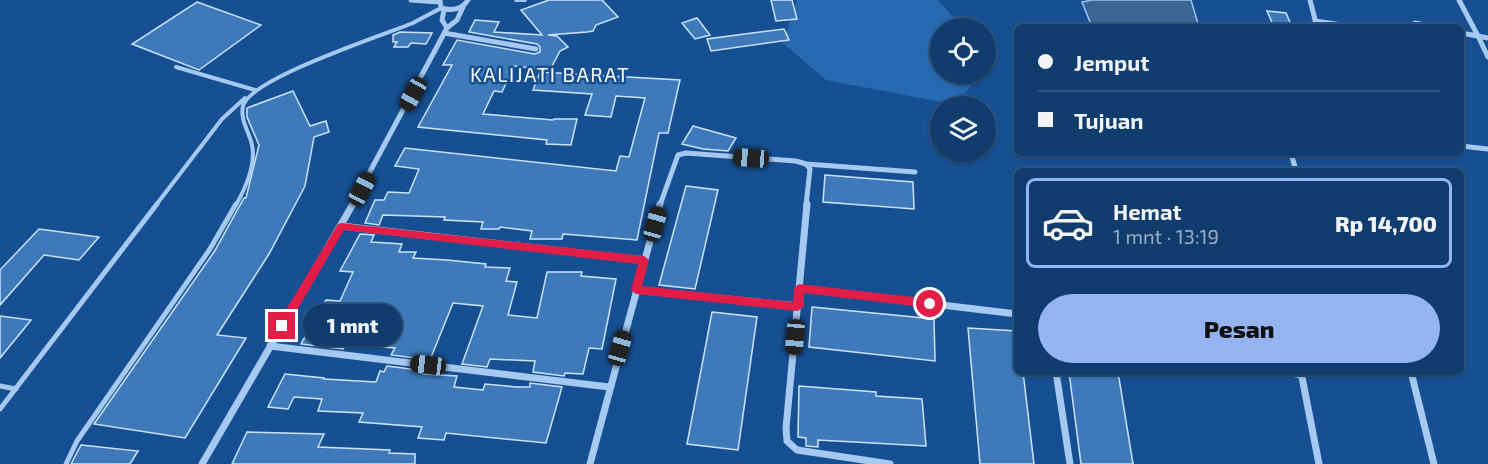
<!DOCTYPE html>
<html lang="id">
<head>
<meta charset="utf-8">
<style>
	:root { --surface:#103c6e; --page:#194373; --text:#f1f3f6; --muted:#9cadc2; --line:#305681; --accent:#95b2f1 }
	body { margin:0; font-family:"Exo 2",sans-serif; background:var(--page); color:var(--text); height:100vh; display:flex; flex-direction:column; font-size:22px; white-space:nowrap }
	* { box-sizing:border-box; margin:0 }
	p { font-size:20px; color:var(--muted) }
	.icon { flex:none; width:33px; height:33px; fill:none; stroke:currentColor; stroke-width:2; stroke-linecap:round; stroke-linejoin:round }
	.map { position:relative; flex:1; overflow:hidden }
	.drawer { position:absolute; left:1014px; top:168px; width:450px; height:207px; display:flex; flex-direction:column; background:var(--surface); border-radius:9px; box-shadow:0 2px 4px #0004,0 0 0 2px var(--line) }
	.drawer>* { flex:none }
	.banner { position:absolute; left:1014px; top:24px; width:450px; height:132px; border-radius:9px; box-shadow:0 2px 4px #0004,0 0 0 2px var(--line); display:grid; align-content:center; height:132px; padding:0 24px; background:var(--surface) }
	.controls { position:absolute; left:930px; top:18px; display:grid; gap:12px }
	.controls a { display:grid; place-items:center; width:66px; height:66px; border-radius:50%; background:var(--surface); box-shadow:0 2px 4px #0004,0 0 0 2px var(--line); font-size:30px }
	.end { position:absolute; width:27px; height:27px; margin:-14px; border:8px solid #e11d48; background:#fff; box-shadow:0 0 0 3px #fff }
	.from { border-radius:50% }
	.bubble { position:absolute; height:42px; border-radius:21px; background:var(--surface); box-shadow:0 2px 4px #0004,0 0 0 2px var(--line); font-size:20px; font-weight:800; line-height:42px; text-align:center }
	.car { position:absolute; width:18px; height:36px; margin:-18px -9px; border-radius:8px; box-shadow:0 0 4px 2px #0007; background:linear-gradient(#222 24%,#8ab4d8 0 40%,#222 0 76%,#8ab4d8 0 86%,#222 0) }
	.banner b { display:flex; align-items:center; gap:21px; height:57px; font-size:22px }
	.banner b+b { border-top:2px solid var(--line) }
	.banner i { width:15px; height:15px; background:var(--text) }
	ul { padding:10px 0 0; list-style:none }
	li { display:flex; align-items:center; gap:18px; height:90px; margin:0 12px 9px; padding:0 12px; border:3px solid transparent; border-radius:9px }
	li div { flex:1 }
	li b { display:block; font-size:22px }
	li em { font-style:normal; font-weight:800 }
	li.current { border-color:var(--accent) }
	li>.icon { width:54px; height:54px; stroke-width:1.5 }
	.button { display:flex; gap:12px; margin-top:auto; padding:12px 24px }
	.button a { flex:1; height:69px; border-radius:36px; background:var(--accent); color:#111; font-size:24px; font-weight:800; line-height:69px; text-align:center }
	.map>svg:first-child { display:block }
	.green { fill:#286ab1 }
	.water { fill:#3c6595; stroke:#97c4f3; stroke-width:1.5 }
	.building { fill:#3e79ba; stroke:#cce3fc; stroke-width:1.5 }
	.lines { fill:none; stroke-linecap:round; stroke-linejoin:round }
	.lane-far1 { stroke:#a5c9f1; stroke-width:4 }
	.lane { stroke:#a5c9f1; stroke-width:5 }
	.street-far1 { stroke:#a5c9f1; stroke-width:5 }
	.street { stroke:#a5c9f1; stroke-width:7 }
	.route { fill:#e11d48 }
	.labels { text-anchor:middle; stroke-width:5; stroke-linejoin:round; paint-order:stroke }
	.quarter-label { font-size:20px; letter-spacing:1.5px; fill:#fff; stroke:#165092 }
</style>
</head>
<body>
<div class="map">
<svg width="1488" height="464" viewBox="0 0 1488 464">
	<rect width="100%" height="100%" fill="#165092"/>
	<path class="green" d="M797 0H938L963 28H940V74H976V78L957 105 826 80 783 43Z"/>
	<path class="water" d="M1092 0H1191L1199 27H1092L1082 2Z"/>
	<path class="building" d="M549 0H602L618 17 596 25 593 31 587 32 548 35 557 36 568 47 560 51 550 70 514 66 502 92 494 91 483 114 553 120 554 119H577L571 145 546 144 547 140 418 127 452 65H443L457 40 535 54 540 52V47L537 44 469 32 475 20 499 22 494 32 542 35 521 10Z
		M771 0H792L797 19 776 21Z
		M197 2 261 25 199 70 132 44Z
		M1267 11 1286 13 1292 27H1274Z
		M697 18 710 35 695 39 682 23Z
		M784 29 789 40 711 51 707 39Z
		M400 32 432 33 426 44 411 43 408 47H394L397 42H393V35Z
		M540 72 680 80 668 133H659L637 240 563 234 562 239H530L532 231 500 227 499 229H481L483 222 444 220 445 217 383 215 379 225 365 223 375 200H384L388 192 409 193 419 169 395 166 405 148 616 171 620 156 629 157 645 98 616 96 611 117 585 115 592 94 533 90Z
		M293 91 310 126 326 121 329 132 314 137 305 186 269 254 217 335 246 338 185 438 94 424 214 252 244 198H246L259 145 247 117V108Z
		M693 126 736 138 728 151 703 149 682 144Z
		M825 175 913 182 914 209 823 202Z
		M686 186 718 190 695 289 659 285Z
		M39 229 99 237 79 260 44 255 0 305V270Z
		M360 234 374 235 371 242 402 244 399 252H416L413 258 447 260 486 264 485 267 510 268 506 281 517 282 508 315 537 318 547 272H582L581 276 616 279 602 349 589 348 583 374 565 373 564 376 533 372 535 361 490 359 487 367 462 364 483 306 453 303 430 360 391 355 395 348 346 344 343 349 301 344 326 300 340 301 353 272 340 271Z
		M812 307 934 319 935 361 809 347Z
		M712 312 757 317 738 450 687 444Z
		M0 316 31 320 0 358Z
		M968 328 1017 331V372H1023L1034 464H980Z
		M387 366 426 371 424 374 457 376 454 387 483 390 485 384 517 387H530V383L562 387 546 443 446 433 444 440 418 438 422 427 359 422 363 413 318 411 322 399 294 397 288 409 268 407 285 374 324 378V379L376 382 380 371 384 372Z
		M1069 372H1118L1133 464H1081Z
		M799 386 876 392V396L922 399 926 446 818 440V447L806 446V438L798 437Z
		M247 432 324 434 318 447 390 450 389 453 415 454V464H232Z
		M81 445 138 451 130 464H71Z"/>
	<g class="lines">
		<path class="lane-far1" d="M516 0H525
			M176 67 255 90
			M156 205 222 119 245 98
			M236 205C245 189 256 164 252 145 249 131 240 121 243 106 249 79 383 35 413 23 422 18 432 13 441 8"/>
		<path class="lane" d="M0 386 16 389
			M0 409 157 204
			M66 464 77 441 210 249 236 204"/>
		<path class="street-far1" d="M411 0 439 2
			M440 0 441 8C452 11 462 10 468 0
			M1310 0 1317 27
			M1459 0 1478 36
			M444 10 442 20 447 28
			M1315 21 1356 27
			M1409 27 1415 23 1435 27
			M444 33 536 49
			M1461 33 1478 36
			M1488 38 1478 36 1488 57
			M1461 146 1488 149
			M1291 153 1296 171
			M806 164 915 172
			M352 205 447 28 457 20 463 7
			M660 205 678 155 686 153 796 161 806 164 810 169 806 205"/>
		<path class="street" d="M807 204 786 428 787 441 797 450 890 464
			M341 226 644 260
			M799 288 1017 314
			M636 290 798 306
			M270 346 609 387
			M1056 372 1070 464
			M1286 372 1301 375
			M1301 372 1319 464
			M1411 372 1434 464
			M202 464 353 204
			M590 464 660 204"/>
	</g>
	<path class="route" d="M341 223 644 256 649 260 642 286 793 302 794 288 799 284 930 299 935 304 930 308 804 293V306L798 311 636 294 631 290 638 264 344 230 286 329H278V323L338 224Z"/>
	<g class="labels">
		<g class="quarter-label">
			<text x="550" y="82">KALIJATI BARAT</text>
		</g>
	</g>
</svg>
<div class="controls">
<a><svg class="icon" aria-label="locate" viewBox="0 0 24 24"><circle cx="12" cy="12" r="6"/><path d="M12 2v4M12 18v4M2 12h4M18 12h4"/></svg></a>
<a><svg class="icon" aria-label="layers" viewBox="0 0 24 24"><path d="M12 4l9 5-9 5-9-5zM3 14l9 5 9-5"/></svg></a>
</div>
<i class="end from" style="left:930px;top:304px"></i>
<i class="end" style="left:282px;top:326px"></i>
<div class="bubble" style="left:303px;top:304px;width:99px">1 mnt</div>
<i class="car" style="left:413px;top:94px;rotate:209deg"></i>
<i class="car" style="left:751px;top:158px;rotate:274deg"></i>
<i class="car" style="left:362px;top:189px;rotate:28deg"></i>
<i class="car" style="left:655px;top:224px;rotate:16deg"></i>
<i class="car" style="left:795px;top:337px;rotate:185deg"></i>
<i class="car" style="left:620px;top:348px;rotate:16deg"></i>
<i class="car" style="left:428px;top:365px;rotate:277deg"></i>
<div class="banner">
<b><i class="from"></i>Jemput</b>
<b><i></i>Tujuan</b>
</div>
<section class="drawer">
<ul>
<li class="current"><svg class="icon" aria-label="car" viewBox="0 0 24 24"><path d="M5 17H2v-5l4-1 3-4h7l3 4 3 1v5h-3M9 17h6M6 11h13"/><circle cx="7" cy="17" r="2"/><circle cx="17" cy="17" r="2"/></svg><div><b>Hemat</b><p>1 mnt · 13:19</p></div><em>Rp 14,700</em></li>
</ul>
<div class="button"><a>Pesan</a></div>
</section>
</div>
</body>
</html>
